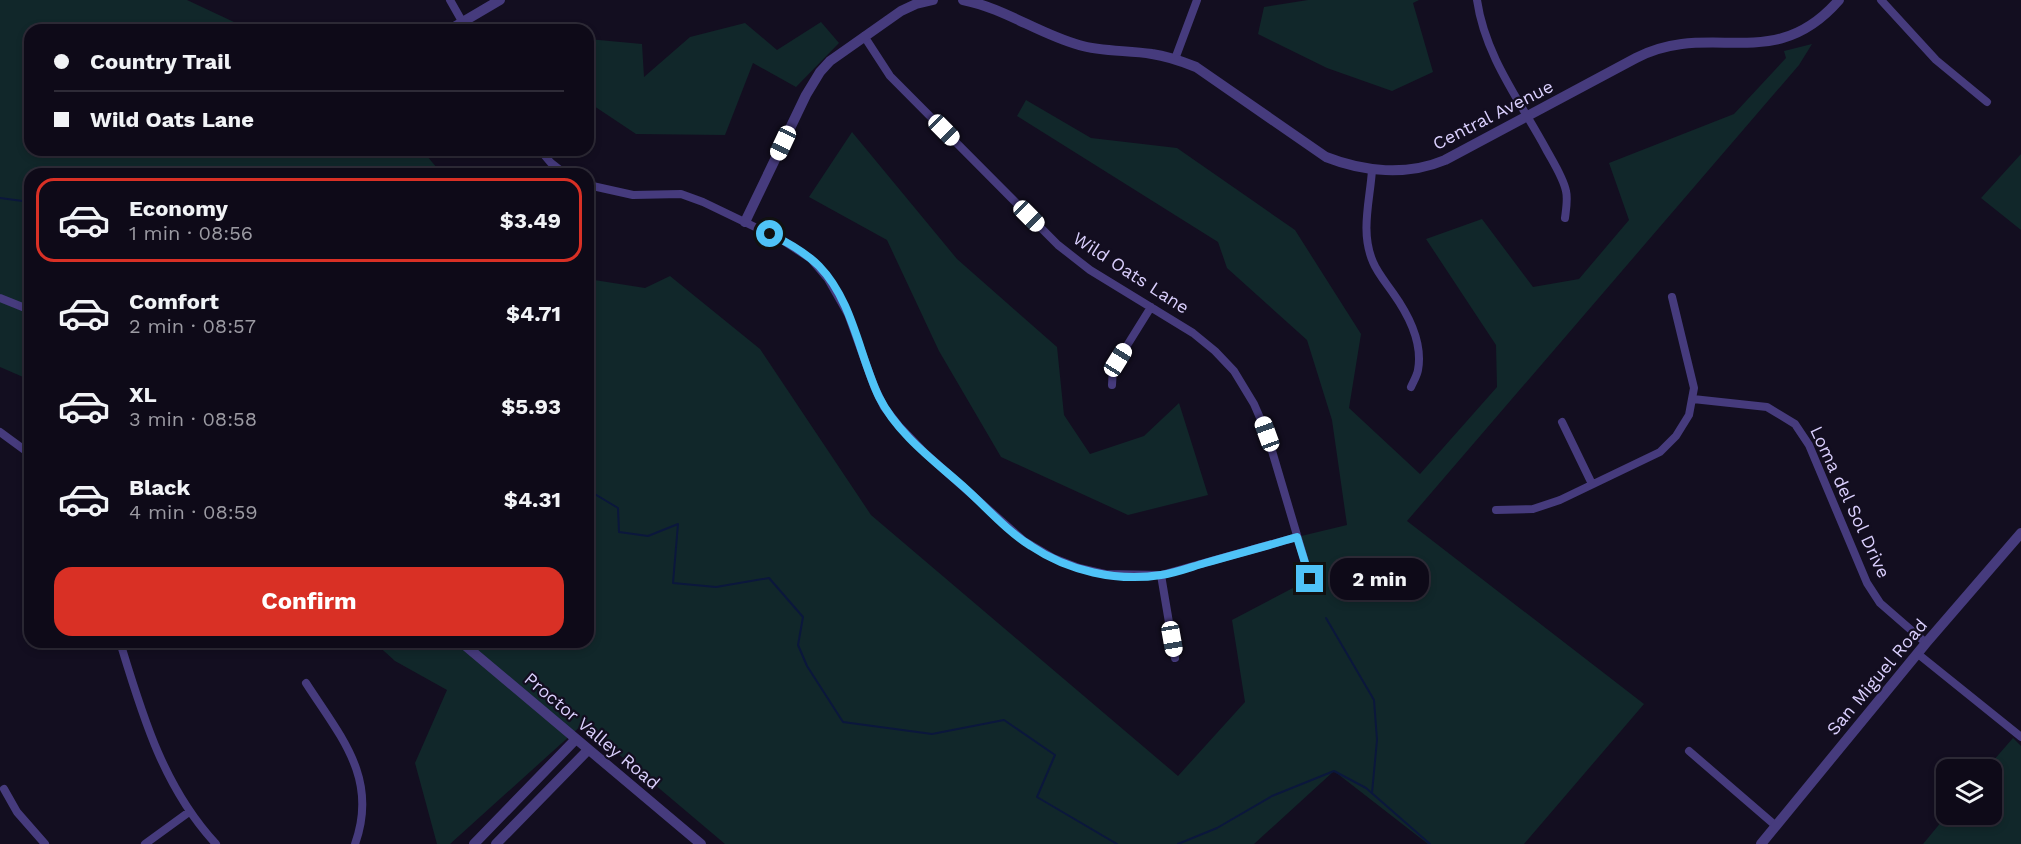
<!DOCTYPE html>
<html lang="en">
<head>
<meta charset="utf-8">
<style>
	:root { --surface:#0e0a18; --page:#1c1825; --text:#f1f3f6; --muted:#9b9aa2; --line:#2e2b37; --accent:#d93025 }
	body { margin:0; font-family:"Work Sans",sans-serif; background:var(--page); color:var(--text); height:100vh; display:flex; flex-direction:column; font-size:22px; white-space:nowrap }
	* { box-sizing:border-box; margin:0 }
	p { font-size:20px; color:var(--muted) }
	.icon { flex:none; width:33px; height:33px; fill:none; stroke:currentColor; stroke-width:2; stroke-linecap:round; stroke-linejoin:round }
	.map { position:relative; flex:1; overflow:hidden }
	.side { position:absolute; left:24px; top:168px; width:570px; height:480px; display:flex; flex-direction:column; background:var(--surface); border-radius:18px; box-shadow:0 3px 9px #0003,0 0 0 2px var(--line) }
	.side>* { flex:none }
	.guide { position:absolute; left:24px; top:24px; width:570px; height:132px; border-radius:18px; box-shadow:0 3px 9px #0003,0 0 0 2px var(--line); display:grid; align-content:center; height:132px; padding:0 30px; background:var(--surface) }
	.buttons { position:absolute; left:1936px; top:759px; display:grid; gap:12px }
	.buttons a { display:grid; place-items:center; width:66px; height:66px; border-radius:12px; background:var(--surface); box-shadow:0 3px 9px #0003,0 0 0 2px var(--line); font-size:30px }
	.end { position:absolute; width:27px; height:27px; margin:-14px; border:8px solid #4fc3f7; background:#111; box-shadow:0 0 0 3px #111 }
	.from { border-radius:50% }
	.bubble { position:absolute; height:42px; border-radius:18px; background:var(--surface); box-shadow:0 3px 9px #0003,0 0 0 2px var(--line); font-size:20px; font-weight:700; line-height:42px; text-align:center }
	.car { position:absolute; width:18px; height:36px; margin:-18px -9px; border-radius:8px; box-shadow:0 0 4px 2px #0007; background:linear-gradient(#fff 24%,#345 0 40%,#fff 0 76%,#345 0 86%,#fff 0) }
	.guide b { display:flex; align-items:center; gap:21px; height:57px; font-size:22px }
	.guide b+b { border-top:2px solid var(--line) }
	.guide i { width:15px; height:15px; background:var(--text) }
	ul { padding:10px 0 0; list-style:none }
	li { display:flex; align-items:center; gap:18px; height:84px; margin:0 12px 9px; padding:0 18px; border:3px solid transparent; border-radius:18px }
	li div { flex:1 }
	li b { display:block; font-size:22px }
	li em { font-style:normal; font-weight:700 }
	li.selected { border-color:var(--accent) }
	li>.icon { width:54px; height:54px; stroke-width:1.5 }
	.button { display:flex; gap:12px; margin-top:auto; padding:12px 30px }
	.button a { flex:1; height:69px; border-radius:18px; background:var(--accent); color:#fff; font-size:24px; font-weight:700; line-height:69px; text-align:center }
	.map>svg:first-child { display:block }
	.green { fill:#11272a }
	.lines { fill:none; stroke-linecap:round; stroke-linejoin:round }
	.stream { stroke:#0b173c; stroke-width:2 }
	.minor { stroke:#463b7d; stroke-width:8 }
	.tertiary { stroke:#463b7d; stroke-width:10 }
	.route { stroke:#4fc3f7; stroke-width:8 }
	.labels { text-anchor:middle; stroke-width:4.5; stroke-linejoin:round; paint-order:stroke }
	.street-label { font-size:18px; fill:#dacffd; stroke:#130e20 }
</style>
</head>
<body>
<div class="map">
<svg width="2021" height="844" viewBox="0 0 2021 844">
	<rect width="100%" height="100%" fill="#130e20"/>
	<path class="green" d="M0 0H187L251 30H30V150H422L442 174H30V380L0 367Z
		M1308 0H1419L1413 3 1433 72 1392 91 1327 68 1258 34 1264 7Z
		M821 22 839 43 796 87 753 63 725 135 636 134 588 102V39L642 44 644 77 690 37 745 23 777 50Z
		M1812 44 1799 65 1407 521 1644 704 1524 844H1428L1334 771 1254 844H725L583 724 450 844H437L415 763 447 690 395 661 374 642H588V279L645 288 670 276 760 349 871 515 1178 776 1245 702 1232 620 1310 579 1297 537 1347 525 1332 420 1307 340 1227 268 1218 242 1017 116 1026 100 1091 138 1177 148 1295 230 1361 334 1349 408 1420 474 1497 387 1496 345 1426 239 1482 219 1533 287 1579 279 1629 220 1609 163 1734 114 1786 58 1784 51Z
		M852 132 957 259 1057 347 1064 415 1090 454 1144 436 1179 403 1208 495 1128 515 1001 457 939 351 887 240 809 197Z
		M2021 154V230L1981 198Z
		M2013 738 2021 746V844H1923L1947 815 1992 814V770L1986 769Z"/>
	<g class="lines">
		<path class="stream" d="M0 198 30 202
			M588 490 618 508 619 532 648 536 678 524 673 583 716 587 769 578 803 617 798 645 807 666 843 722 932 734 1004 720 1055 755 1037 797 1117 844
			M1326 618 1374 700 1377 740 1372 793
			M1178 844 1217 828 1272 796 1334 771 1366 788 1430 844"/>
		<path class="minor" d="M450 0 467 30
			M1477 0C1485 56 1520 101 1546 149 1553 162 1563 177 1566 191 1568 199 1566 210 1565 218
			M1881 0 1936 60 1987 102
			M864 36 890 76 1058 245 1090 270 1193 333 1215 351 1234 371 1254 404 1267 434 1310 579
			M1175 59 1197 0
			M540 150 551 163 565 174
			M1372 170C1370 201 1360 232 1373 262 1377 272 1386 283 1393 293 1408 314 1423 343 1418 370 1417 376 1413 382 1411 387
			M588 185 633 195 681 194 703 202 782 240 811 259 828 279 848 314 874 386 884 407 899 426 925 453 1024 541 1053 558 1079 568 1105 574 1161 575 1297 537
			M0 298 30 310
			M1112 385 1113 368 1151 307
			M1693 399 1767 407 1795 424 1809 445 1867 583 1880 603 1926 643
			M1562 422 1592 484
			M0 432 30 454
			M1496 510 1533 509 1560 500 1660 452 1676 436 1689 415 1694 388 1672 297
			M1161 575 1175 658
			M120 642C142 714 163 787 216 844
			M1918 654 2021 737
			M306 683C340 736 379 778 355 844
			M1689 751 1776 826
			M4 789 17 812 45 844
			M145 844 189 812"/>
		<path class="tertiary" d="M963 0C1004 8 1039 34 1079 45 1102 52 1128 50 1152 54 1167 56 1181 61 1196 67L1326 157C1364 172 1407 176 1445 160L1636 58C1711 19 1773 76 1839 0
			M449 30 500 0
			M745 222 806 95 820 72 830 61 901 11 916 4 933 0
			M461 642 701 844
			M474 844 576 739
			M496 844 588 750
			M1761 844 1926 643 2021 533"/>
	</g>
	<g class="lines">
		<path class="route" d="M770 234C787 242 805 252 819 266 853 301 859 355 879 397 898 435 936 462 966 489 987 508 1007 531 1031 546 1068 571 1117 582 1161 575 1176 573 1191 567 1205 563 1236 554 1267 546 1297 537L1310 579"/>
	</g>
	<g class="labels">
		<g class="street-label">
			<text transform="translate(1493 115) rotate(-27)" y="6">Central Avenue</text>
			<text transform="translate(1131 273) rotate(33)" y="6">Wild Oats Lane</text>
			<text transform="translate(1850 502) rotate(65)" y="6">Loma del Sol Drive</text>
			<text transform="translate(1877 677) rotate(-50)" y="6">San Miguel Road</text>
			<text transform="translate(592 731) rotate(40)" y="6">Proctor Valley Road</text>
		</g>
	</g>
</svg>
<div class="buttons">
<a><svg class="icon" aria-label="layers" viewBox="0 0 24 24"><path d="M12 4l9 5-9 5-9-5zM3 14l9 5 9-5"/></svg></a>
</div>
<i class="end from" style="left:770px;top:234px"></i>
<i class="end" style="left:1310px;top:579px"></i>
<div class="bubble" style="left:1330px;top:558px;width:99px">2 min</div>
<i class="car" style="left:944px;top:130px;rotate:135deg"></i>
<i class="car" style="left:783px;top:143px;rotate:205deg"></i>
<i class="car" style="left:1029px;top:216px;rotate:135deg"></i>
<i class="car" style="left:1118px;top:360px;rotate:32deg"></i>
<i class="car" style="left:1267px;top:434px;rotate:340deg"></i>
<i class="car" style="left:1172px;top:639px;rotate:170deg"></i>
<div class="guide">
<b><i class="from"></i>Country Trail</b>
<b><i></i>Wild Oats Lane</b>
</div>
<section class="side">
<ul>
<li class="selected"><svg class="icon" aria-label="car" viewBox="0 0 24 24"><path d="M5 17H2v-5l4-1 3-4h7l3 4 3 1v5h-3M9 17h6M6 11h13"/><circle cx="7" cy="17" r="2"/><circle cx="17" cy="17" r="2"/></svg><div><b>Economy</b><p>1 min · 08:56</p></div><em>$3.49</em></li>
<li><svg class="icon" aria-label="car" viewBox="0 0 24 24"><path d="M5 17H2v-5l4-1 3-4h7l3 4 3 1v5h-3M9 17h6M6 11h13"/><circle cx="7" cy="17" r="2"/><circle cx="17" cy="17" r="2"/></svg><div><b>Comfort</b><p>2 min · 08:57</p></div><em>$4.71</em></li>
<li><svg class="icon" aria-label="car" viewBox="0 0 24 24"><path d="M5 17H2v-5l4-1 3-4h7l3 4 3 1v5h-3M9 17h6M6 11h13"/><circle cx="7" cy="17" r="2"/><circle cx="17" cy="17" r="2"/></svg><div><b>XL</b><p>3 min · 08:58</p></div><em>$5.93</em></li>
<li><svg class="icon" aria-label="car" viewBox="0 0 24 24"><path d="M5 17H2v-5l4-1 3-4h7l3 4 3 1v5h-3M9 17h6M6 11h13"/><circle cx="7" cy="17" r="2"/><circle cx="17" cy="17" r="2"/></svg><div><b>Black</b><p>4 min · 08:59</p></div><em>$4.31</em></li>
</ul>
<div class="button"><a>Confirm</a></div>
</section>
</div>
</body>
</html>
